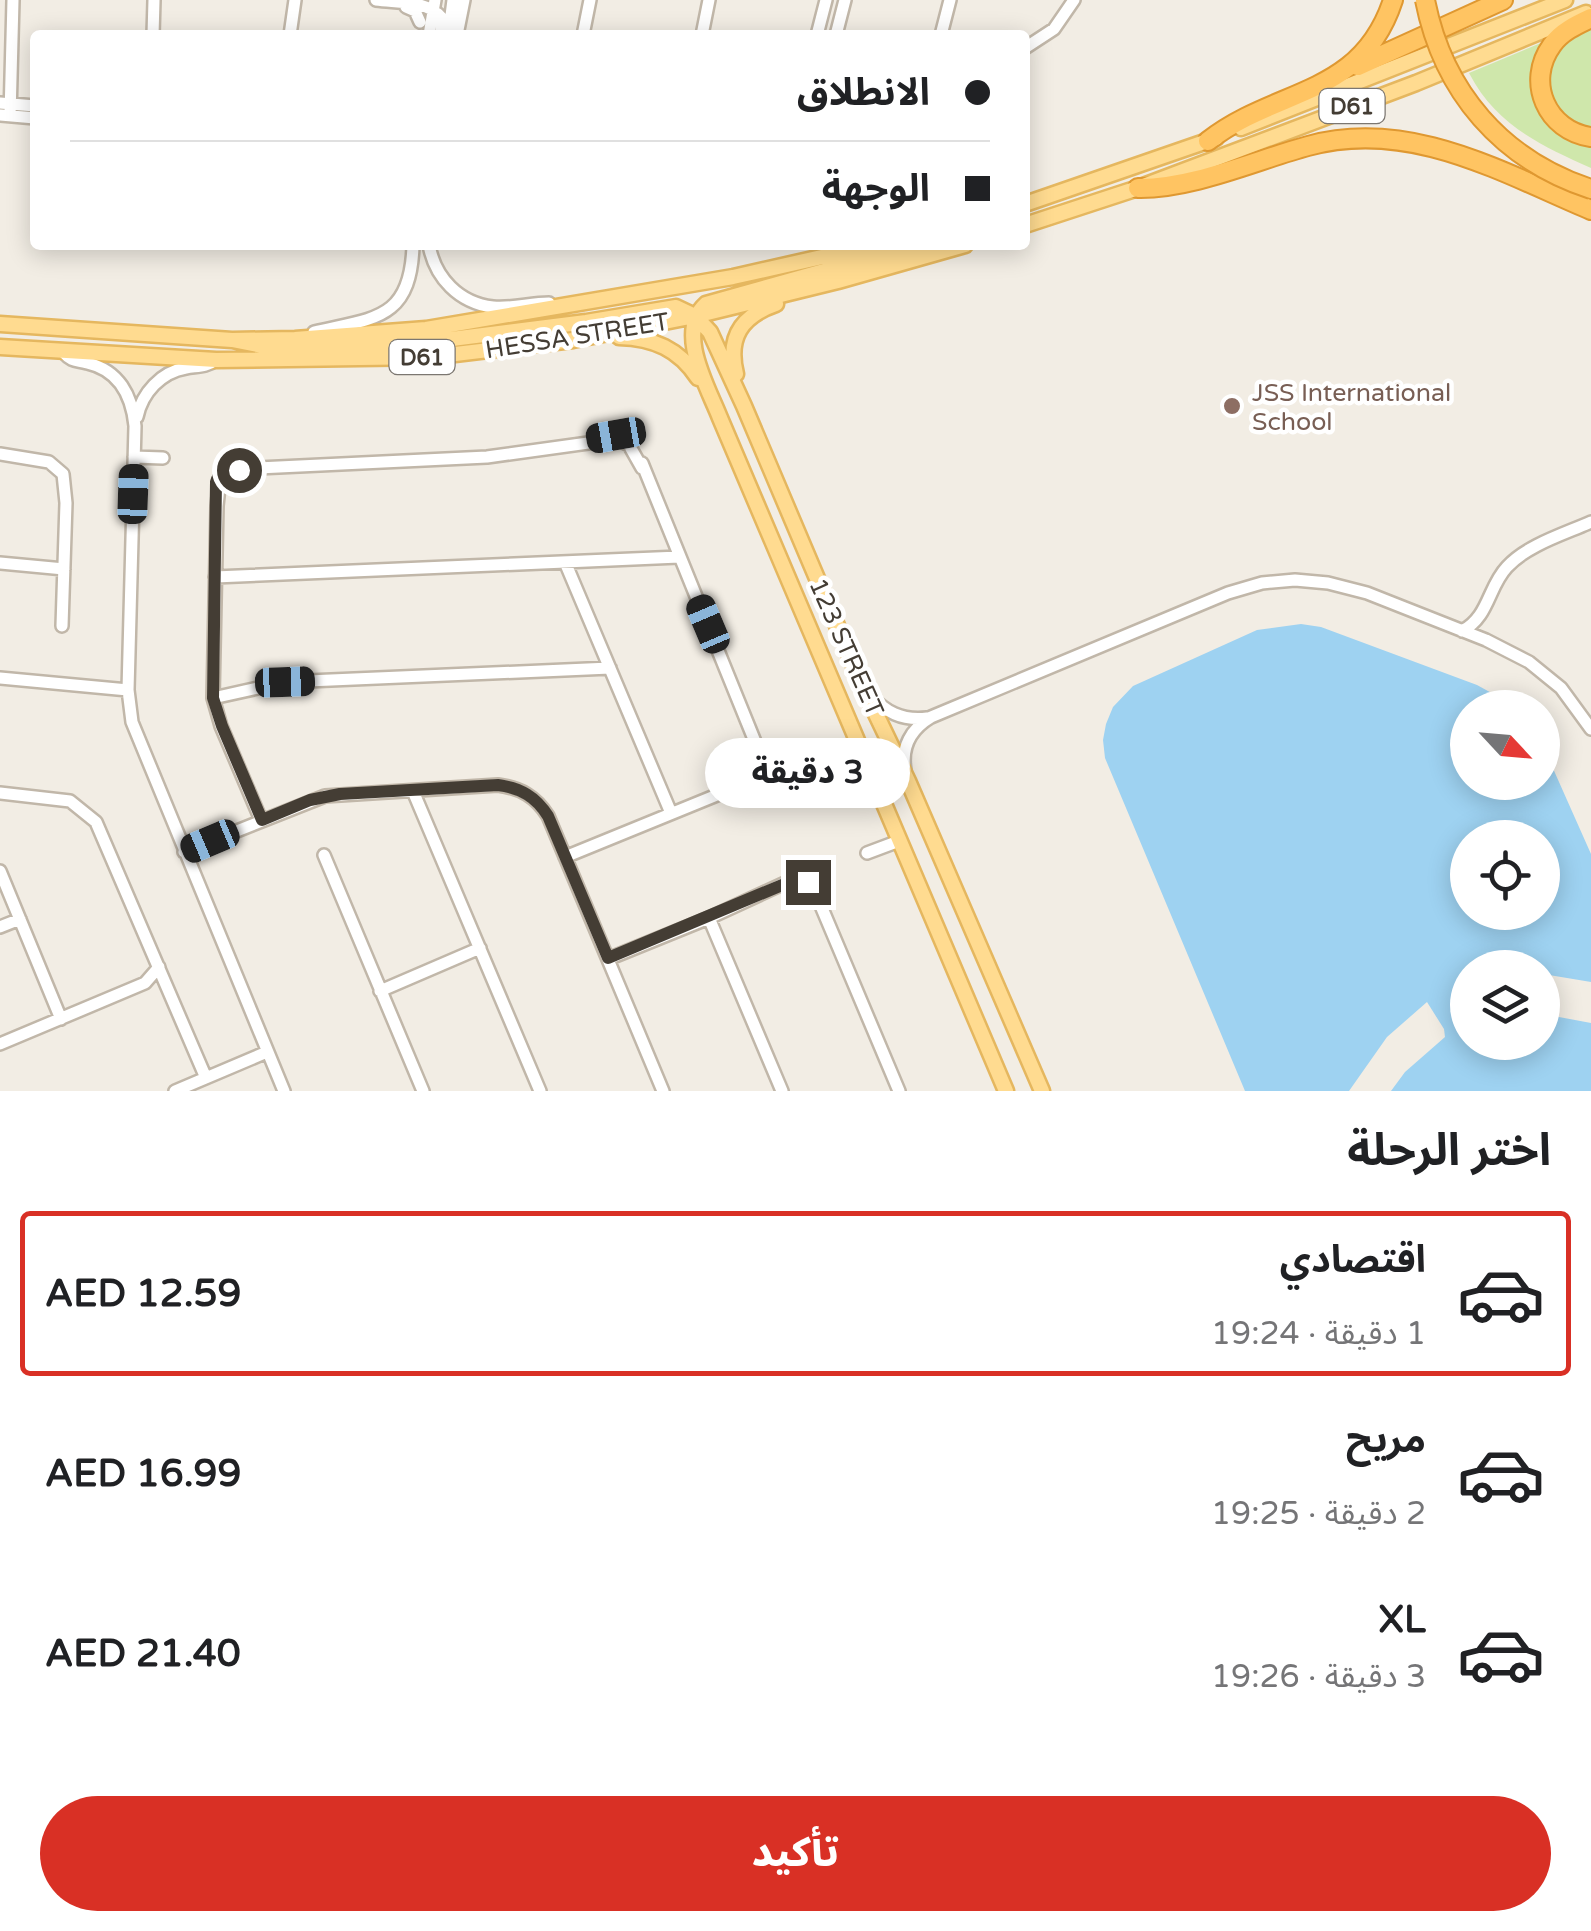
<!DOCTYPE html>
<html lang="ar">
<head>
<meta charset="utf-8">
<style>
	:root { --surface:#fff; --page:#f6f6f6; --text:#202124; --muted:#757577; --line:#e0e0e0; --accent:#d93025 }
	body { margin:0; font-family:"Varela Round","Noto Sans Arabic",sans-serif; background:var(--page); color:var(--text); direction:rtl; height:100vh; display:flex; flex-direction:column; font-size:38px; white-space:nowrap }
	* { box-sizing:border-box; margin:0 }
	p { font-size:32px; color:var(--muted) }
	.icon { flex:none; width:55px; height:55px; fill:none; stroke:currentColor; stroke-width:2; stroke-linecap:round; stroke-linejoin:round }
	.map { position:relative; height:1091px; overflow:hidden; direction:ltr }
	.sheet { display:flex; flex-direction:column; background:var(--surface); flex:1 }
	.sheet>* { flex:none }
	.hud { position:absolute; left:30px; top:30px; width:1000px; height:220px; border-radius:10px; box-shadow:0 5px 25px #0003; direction:rtl; display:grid; align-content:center; height:220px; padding:0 40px; background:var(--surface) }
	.needle { width:65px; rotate:116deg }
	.controls { position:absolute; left:1450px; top:690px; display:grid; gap:20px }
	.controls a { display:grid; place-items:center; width:110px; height:110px; border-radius:50%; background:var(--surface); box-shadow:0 5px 25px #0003; font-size:50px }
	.end { position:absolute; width:45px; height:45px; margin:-22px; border:12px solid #443d34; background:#fff; box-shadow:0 0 0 5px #fff }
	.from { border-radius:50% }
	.bubble { position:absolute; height:70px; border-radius:35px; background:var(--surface); box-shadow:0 5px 25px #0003; font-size:32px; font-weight:800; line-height:70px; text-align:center; direction:rtl }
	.car { position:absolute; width:30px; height:60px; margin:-30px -15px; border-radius:12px; box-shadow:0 0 8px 2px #0007; background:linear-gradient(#222 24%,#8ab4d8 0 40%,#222 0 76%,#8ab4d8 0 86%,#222 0) }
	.hud b { display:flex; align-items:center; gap:35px; height:95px; font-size:38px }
	.hud b+b { border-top:2px solid var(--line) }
	.hud i { width:25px; height:25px; background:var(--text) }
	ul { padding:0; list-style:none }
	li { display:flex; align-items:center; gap:30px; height:165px; margin:0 20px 15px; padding:0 20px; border:5px solid transparent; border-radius:10px }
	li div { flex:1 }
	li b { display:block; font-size:38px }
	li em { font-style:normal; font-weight:800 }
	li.current { border-color:var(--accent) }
	li>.icon { width:90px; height:90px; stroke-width:1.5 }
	h2 { padding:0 40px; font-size:45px; line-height:120px }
	.action { display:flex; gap:20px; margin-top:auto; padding:20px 40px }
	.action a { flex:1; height:115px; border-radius:60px; background:var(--accent); color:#fff; font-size:40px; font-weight:800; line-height:115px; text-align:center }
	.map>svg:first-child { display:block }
	.green { fill:#cfe7ab }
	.water { fill:#9ed2f1; fill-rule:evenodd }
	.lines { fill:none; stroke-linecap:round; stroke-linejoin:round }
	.minor-casing { stroke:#c1b7a9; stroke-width:16 }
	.major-casing { stroke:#e5b75f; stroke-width:19 }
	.highway-casing { stroke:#df9831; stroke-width:22 }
	.minor { stroke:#fff; stroke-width:11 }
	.major { stroke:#ffdb90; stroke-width:14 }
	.highway { stroke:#ffc462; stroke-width:18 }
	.highway-bridge-casing { stroke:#df9831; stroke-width:22; stroke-linecap:butt }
	.highway-bridge { stroke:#ffc462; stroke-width:18 }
	.route { stroke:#443d34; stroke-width:12 }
	.education-dot { fill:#8d6e63; stroke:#fff; stroke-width:4 }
	.labels { text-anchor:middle; stroke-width:9; stroke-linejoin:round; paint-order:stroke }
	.shield { fill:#fff; stroke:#7c7771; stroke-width:2.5 }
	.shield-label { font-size:22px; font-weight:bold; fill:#443d34 }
	.street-label { font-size:25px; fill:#443d34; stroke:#fff }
	.education-label { font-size:25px; fill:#785e54; stroke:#fff; text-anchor:start }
</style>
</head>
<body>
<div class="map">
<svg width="1591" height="1091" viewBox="0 0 1591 1091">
	<rect width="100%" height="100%" fill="#f2ede4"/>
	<path class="green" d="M1591 24V130C1557 122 1531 78 1557 48 1565 38 1581 31 1591 24Z
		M1548 40 1534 88 1591 143V168C1540 145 1496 125 1469 73Z"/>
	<path class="water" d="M1301 624 1321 627 1477 685 1517 707 1468 708V782H1542L1543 746 1591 854V982L1543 974 1542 968H1468V1042H1542L1543 1014 1591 1023V1091H1391L1405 1072 1445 1037 1444 1029 1427 1002 1387 1037 1349 1091H1245L1105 758 1103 740 1106 724 1113 707 1133 686 1257 630ZM1468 838H1542V912H1468Z"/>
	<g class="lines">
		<g class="minor-casing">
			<path id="minor" d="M376 0C398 3 427 0 442 18L441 35
				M406 7 415 11 420 22
				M449 31 453 0
				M153 35 154 0
				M290 35 295 0
				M429 35 435 0
				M457 35 464 0
				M583 35 590 0
				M702 35 709 0
				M817 35 826 0
				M836 35 845 0
				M941 35 950 0
				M1025 48 1054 29 1074 0
				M0 103 35 106
				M0 115 35 118
				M10 116 13 0
				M429 245C435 278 459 303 493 307 512 309 530 303 549 303
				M314 332C373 318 411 321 413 245
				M64 353C72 362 76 360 87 363 119 370 132 396 135 426L128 690 132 722 284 1091
				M137 417C142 393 161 372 186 368 198 366 206 367 216 360
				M0 454 49 462 63 474 66 503 62 626
				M134 457 163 458
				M642 463 760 754 757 772 734 787
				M565 562 671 813
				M0 563 64 569
				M215 577 679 557
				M1462 631C1489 617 1488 587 1507 567 1527 545 1564 534 1591 522
				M0 678 128 690
				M869 694C885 712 902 721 927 718
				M213 698 285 682 610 668
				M905 770C901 747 911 729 931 717L1228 593 1262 583 1295 580 1328 583 1367 593 1486 640 1529 662 1561 688 1591 729
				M413 791 540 1091
				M0 793 70 801 96 822 206 1078
				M261 820 221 726 213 698 217 506 219 487 226 475 258 468 487 457 617 439 629 445 642 468
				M184 852 325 796 498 785C521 788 536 797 548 816L663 1091
				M867 853 899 841
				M324 855 423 1091
				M565 857 739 786
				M0 871 61 1019
				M709 918 782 1091
				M0 927 20 919
				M608 959 709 918 787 882C800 877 810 881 816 894L899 1091
				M380 991 480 948
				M0 1044 145 983 159 967
				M175 1091 267 1052"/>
		</g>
		<g class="major-casing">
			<path id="major" d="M1241 128 1565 0
				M1025 204 1216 138
				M1025 225 1138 188 1416 83 1586 13
				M917 245 706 304C675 332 708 387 720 418L1006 1091
				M0 324 232 340 295 339 426 329 733 277 875 245
				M619 337C654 338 679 349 698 378
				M232 340 278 349 333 348 420 343 586 322 676 307 695 316 710 332 744 406 863 687 908 781 1042 1091
				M0 347 216 360 430 357 573 340 695 316 838 281 965 245
				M736 374C727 338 741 316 776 304"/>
		</g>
		<g class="highway-casing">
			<path id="highway" d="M1591 18C1576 25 1561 32 1552 45 1525 82 1547 131 1591 137
				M1358 66 1503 0
				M1208 141C1277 87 1361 98 1393 0
				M1138 188C1192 189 1256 160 1308 146 1409 118 1501 172 1591 210"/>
		</g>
		<use href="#minor" class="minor"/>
		<use href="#major" class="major"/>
		<use href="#highway" class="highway"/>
		<g class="highway-bridge-casing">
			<path id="highway-bridge" d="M1425 0C1443 92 1502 160 1591 189"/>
		</g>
		<use href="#highway-bridge" class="highway-bridge"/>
	</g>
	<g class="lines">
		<path class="route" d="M239 470 258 468C242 464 221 464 216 482L213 698 222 726 262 820 310 800 340 794 498 785C521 788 536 797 548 816L608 958 794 880 808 882"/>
	</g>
	<circle class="education-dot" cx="1232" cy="406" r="10"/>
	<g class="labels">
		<g class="shield">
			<rect x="1319.5" y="89" width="65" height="34" rx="8"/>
			<rect x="389.5" y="340" width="65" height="34" rx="8"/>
		</g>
		<g class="shield-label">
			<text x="1352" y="114">D61</text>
			<text x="422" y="365">D61</text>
		</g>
		<g class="street-label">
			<text transform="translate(577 335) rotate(-9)" y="9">HESSA STREET</text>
			<text transform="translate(847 647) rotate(66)" y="9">123 STREET</text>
		</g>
		<g class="education-label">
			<text x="1252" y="401">JSS International<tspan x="1252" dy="29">School</tspan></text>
		</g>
	</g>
</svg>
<div class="controls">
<a><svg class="needle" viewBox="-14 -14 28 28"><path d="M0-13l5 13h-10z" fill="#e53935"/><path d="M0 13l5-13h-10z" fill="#757577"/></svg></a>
<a><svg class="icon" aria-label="locate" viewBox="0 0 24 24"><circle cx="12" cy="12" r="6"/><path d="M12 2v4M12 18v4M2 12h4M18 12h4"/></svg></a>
<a><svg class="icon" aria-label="layers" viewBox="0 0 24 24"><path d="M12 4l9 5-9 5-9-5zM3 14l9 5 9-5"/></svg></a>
</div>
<i class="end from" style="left:239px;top:470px"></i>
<i class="end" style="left:808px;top:882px"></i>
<div class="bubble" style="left:705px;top:738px;width:205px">3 دقيقة</div>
<i class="car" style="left:616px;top:435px;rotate:260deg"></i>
<i class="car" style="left:133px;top:494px;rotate:2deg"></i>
<i class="car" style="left:708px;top:624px;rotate:337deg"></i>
<i class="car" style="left:285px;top:682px;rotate:88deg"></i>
<i class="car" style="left:210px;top:841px;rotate:247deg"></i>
<div class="hud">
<b><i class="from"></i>الانطلاق</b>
<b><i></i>الوجهة</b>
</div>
</div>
<section class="sheet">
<h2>اختر الرحلة</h2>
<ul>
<li class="current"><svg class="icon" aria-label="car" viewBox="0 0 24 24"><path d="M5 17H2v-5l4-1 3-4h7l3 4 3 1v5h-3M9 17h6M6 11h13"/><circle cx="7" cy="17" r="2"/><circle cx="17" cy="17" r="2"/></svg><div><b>اقتصادي</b><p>1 دقيقة · 19:24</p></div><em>AED 12.59</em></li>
<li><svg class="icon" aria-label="car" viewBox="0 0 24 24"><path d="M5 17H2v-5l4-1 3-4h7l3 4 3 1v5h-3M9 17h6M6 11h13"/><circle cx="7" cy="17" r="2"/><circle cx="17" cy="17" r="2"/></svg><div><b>مريح</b><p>2 دقيقة · 19:25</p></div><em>AED 16.99</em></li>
<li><svg class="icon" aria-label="car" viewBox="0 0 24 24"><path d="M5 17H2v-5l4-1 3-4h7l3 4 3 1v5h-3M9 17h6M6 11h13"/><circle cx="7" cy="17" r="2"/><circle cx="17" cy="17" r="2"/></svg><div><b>XL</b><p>3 دقيقة · 19:26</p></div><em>AED 21.40</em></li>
</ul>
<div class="action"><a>تأكيد</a></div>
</section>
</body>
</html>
